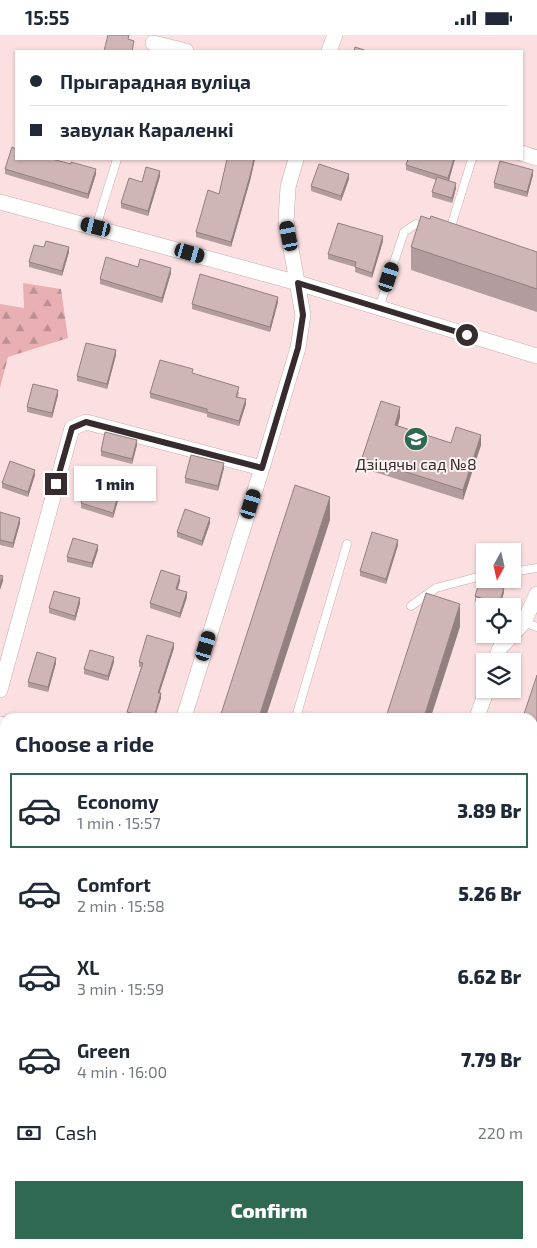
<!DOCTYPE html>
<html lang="en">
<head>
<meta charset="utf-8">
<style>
	:root { --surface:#fff; --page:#f6f6f7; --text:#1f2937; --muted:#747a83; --line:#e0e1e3; --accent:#2f6951 }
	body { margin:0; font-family:"Exo 2",sans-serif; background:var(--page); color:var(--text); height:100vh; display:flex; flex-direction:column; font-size:19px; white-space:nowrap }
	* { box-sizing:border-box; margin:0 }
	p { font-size:16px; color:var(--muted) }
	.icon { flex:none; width:28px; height:28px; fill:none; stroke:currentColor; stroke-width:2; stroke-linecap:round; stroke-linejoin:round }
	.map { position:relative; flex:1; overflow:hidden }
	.side { position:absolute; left:0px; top:678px; width:538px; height:536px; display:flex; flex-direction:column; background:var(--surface); border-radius:15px 15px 0 0; box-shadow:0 1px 4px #0004 }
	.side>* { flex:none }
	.top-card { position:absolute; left:15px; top:15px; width:508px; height:110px; border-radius:0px; box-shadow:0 1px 4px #0004; display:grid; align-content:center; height:110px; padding:0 15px; background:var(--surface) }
	.needle { width:32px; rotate:188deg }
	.buttons { position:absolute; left:476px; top:508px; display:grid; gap:10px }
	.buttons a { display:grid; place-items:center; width:45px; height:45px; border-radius:0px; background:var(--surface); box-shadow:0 1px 4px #0004; font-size:25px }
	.end { position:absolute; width:22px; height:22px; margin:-11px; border:6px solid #372c2d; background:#fff; box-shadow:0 0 0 2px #fff }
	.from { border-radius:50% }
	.bubble { position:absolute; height:35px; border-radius:0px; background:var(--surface); box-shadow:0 1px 4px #0004; font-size:16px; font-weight:800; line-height:35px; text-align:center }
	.car { position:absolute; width:15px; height:30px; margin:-15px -8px; border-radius:6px; box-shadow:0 0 4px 1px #0007; background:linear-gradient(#222 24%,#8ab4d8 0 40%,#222 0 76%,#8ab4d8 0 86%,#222 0) }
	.top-card b { display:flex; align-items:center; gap:18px; height:48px; font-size:19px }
	.top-card b+b { border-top:1px solid var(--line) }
	.top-card i { width:12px; height:12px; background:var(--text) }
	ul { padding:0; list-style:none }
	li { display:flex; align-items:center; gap:15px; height:75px; margin:0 10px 8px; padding:0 5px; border:2px solid transparent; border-radius:0px }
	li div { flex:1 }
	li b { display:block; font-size:19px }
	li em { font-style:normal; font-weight:800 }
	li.active { border-color:var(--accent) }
	li>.icon { width:45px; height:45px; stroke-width:1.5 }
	h2 { padding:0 15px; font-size:22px; line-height:60px }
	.pay { display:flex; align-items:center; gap:12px; height:55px; padding:0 15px; font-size:19px }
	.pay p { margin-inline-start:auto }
	.action { display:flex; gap:10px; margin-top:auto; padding:10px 15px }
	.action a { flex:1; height:58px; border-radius:0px; background:var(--accent); color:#fff; font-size:20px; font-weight:800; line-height:58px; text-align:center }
	.status { display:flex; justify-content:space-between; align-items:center; height:35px; padding:0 25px; background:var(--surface); direction:ltr }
	.status svg { height:14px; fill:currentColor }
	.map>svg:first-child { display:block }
	.forest { fill:url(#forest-firs) }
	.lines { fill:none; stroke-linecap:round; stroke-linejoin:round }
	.lane-casing { stroke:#c6abac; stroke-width:9 }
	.street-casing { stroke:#c6abac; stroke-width:16 }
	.secondary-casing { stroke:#c6abac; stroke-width:22 }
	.lane { stroke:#fff; stroke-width:8 }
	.street { stroke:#fff; stroke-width:15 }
	.secondary { stroke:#fff; stroke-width:21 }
	.wall { fill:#b39c9d }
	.shaded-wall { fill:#927f80 }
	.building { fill:#d0b5b7; stroke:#927f80 }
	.route { stroke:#372c2d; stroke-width:6 }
	.labels { text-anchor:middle; stroke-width:4; stroke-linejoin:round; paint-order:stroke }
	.poi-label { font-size:16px; fill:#372c2d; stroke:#fdf2f2 }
</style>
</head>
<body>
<div class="status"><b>15:55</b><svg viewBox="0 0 49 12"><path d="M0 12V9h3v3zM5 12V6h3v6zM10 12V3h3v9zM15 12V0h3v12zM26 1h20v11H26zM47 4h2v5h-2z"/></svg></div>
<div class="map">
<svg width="537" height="1213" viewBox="0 0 537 1213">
	<defs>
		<pattern id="forest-firs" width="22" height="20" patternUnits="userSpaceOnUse" patternTransform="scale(1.25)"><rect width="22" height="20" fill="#e8b0b3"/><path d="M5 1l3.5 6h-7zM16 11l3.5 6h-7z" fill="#bd8f92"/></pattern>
	</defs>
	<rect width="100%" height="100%" fill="#fce0e1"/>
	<path class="forest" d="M23 248 61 254 68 303 8 322 0 353V269L24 273Z"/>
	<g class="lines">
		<g class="lane-casing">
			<path id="lane" d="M96 192 117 124
				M449 198 472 124
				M379 273 404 197 416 189 427 192
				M512 537 537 533
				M411 571 436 553 485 540
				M524 587 537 592
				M296 682 347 509
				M0 985 5 987"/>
		</g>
		<g class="street-casing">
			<path id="street" d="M153 8 186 16
				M329 16 335 0
				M521 118 537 123
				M0 167 298 248 537 321
				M495 626 500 613 524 587 537 559
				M0 655 72 393 86 387 262 433
				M184 682 262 433 298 313 303 280 286 186 288 152 296 124
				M477 682 487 654
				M0 689 5 690
				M532 847 537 848
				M437 1209 438 1213"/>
		</g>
		<g class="secondary-casing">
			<path id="secondary" d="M532 1121 537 1120
				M226 1213 244 1209"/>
		</g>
		<use href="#lane" class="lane"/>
		<use href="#street" class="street"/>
		<use href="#secondary" class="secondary"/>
	</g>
	<path class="wall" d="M227 124H255L250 146 231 212 196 202V197L219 159Z
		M455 124 449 146 456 153 452 168 432 162V157L436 145 406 135V130Z
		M5 134 96 139 88 164 5 139Z
		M533 140 527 162 494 153V148Z
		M160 141 148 181 121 173V168L142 147Z
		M349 144 341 166 311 156V151Z
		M383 206 372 243 355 237V232L328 224V219Z
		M44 212 69 217 62 241 29 232V227Z
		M411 212 537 217V277L411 235Z
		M138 232 171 238 162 268 100 249V244Z
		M278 267 270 297 192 274V269Z
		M116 320 107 354 77 346V341Z
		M193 338 239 357 238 362 246 369 239 391 207 382V379L150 363V358Z
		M58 360 52 383 27 377V372Z
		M400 382 398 391 451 408 481 410 463 465 362 433V423Z
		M137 410 132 429 101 421V416Z
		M224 433 218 456 185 448V443Z
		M35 440 28 462 2 453V448Z
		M120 459 113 483 81 473V468Z
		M0 477 20 488 13 513 0 510Z
		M210 488 202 511 177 502V497Z
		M398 510 386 549 360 541V536Z
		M98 515 92 533 67 527V522Z
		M180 546 178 554 187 562 180 583 150 573V568Z
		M504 558 499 571H492L475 566V561Z
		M80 568 75 586 49 578V573Z
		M174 613 159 658 161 663 155 682H127V677L141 632H139V627Z
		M114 627 108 646 84 639V634Z
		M56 628 48 657 28 652V647Z
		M5 730V741L3 740V735Z
		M5 858V908L0 907V863L3 864Z
		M5 1005V1181L0 1180V1014Z"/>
	<path class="shaded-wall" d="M254 124H255L250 146 231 212V207Z
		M454 124H455L448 148V143Z
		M96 134V139L88 164V159Z
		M533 135V140L527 162V157Z
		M160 136V141L148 181V176Z
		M349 139V144L341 166V161Z
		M456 148V153L452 168V163Z
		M383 201V206L372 243V238Z
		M69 212V217L62 241V236Z
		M171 233V238L162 268V263Z
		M278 262V267L270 297V292Z
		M116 315V320L107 354V349Z
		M58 355V360L52 383V378Z
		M246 364V369L239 391V386Z
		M400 372V382L395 400V390Z
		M481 400V410L463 465V455Z
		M137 405V410L132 429V424Z
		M224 428V433L218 456V451Z
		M35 435V440L28 462V457Z
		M120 454V459L113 483V478Z
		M330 462V485L266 682H259Z
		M20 483V488L13 513V508Z
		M210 483V488L202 511V506Z
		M398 505V510L386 549V544Z
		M98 510V515L92 533V528Z
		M3 541V546L0 555V550Z
		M180 541V546L176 559V554Z
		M504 553V558L499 571V569Z
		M187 557V562L180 583V578Z
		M80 563V568L75 586V581Z
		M460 569V592L431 682H424Z
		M174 608V613L158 663V658Z
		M114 622V627L108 646V641Z
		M56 623V628L48 657V652Z
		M161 658V663L155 682H154Z
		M537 762V785L532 800V776Z"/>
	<path class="building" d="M108 0H129L128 4 134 6 132 16H104Z
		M355 12 367 16H354Z
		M12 112 16 114V124H52L71 129V127L96 134 88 159 5 134Z
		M227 124H254L250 141 231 207 196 197 208 155 219 159Z
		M408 124H454L448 143 406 130Z
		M500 126 533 135 527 157 494 148Z
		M319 129 349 139 341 161 311 151Z
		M146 132 160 136 148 176 121 168 129 143 142 147Z
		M437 142 456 148 452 163 432 157Z
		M421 181 430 184 431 181 537 217V254L411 212Z
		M338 188 383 201 372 238 355 232 356 227 328 219Z
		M46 206 69 212 62 236 29 227 34 210 44 212Z
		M106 222 138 232 140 224 171 233 162 263 100 244Z
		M200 239 278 262 270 292 192 269Z
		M86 308 116 315 107 349 77 341Z
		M160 325 193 334 192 338 239 352 236 362 246 364 239 386 207 377V374L150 358Z
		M33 349 58 355 52 378 27 372Z
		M381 366 400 372 395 390 451 408 456 392 481 400 463 455 362 423Z
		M105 397 137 405 132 424 101 416Z
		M191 420 224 428 218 451 185 443Z
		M10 426 35 435 28 457 2 448Z
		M89 444 120 454 113 478 81 468Z
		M295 450 330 462 259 682H220Z
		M185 474 210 483 202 506 177 497Z
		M0 477 20 483 13 508 0 505Z
		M372 497 398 505 386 544 360 536Z
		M73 503 98 510 92 528 67 522Z
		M161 535 180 541 176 554 187 557 180 578 150 568Z
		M0 540 3 541 0 550Z
		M480 545 504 553 499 569 475 561Z
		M54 556 80 563 75 581 49 573Z
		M426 558 460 569 424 682H386Z
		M147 600 174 608 158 658H161L154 682H146L127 677 143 628 139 627Z
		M90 615 114 622 108 641 84 634Z
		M37 617 56 623 48 652 28 647Z
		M537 640V762L532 776V682H523Z
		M5 858V901L0 900V863L3 864Z
		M3 1004 5 1005V1122L4 1124 5 1125V1163L0 1161V1014Z"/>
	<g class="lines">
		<path class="route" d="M56 449 72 393 86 387 262 433 298 313 303 280 298 248 467 300"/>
	</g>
	<defs>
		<g id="school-disc" transform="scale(1.25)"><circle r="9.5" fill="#2f6951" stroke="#fdf2f2"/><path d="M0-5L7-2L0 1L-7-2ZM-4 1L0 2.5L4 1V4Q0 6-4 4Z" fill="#fff"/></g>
	</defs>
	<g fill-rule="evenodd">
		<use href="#school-disc" x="416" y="404"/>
	</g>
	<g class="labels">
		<g class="poi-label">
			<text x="416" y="435">Дзіцячы сад №8</text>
		</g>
	</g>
</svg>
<div class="buttons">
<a><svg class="needle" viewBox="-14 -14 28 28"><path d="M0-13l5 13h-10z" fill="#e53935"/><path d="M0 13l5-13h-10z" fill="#747a83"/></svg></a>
<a><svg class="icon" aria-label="locate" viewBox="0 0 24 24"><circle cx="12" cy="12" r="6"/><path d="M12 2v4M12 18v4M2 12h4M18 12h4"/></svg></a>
<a><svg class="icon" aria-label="layers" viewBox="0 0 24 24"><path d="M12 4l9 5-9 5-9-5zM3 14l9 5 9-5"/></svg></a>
</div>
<i class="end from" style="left:467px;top:300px"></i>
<i class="end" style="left:56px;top:449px"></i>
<div class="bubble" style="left:74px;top:431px;width:82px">1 min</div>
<i class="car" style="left:96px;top:192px;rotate:284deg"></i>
<i class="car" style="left:289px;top:201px;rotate:349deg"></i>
<i class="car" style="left:190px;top:218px;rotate:106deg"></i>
<i class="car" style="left:389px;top:242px;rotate:18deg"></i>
<i class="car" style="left:251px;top:469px;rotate:17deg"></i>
<i class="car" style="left:206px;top:611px;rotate:17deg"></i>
<div class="top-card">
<b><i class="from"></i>Прыгарадная вуліца</b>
<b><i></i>завулак Караленкі</b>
</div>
<section class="side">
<h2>Choose a ride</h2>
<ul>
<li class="active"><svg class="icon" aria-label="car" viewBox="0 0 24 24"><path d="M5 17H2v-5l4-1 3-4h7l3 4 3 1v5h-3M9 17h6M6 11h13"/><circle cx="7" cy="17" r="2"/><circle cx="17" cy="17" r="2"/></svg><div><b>Economy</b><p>1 min · 15:57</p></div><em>3.89 Br</em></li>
<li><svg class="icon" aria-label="car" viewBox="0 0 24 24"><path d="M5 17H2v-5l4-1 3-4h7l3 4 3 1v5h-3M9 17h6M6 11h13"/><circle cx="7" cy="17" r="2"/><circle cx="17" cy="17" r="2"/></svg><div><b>Comfort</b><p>2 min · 15:58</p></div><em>5.26 Br</em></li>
<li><svg class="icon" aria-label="car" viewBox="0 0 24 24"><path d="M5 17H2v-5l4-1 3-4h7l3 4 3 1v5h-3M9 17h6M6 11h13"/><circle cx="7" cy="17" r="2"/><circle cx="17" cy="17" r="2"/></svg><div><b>XL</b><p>3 min · 15:59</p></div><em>6.62 Br</em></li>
<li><svg class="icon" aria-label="car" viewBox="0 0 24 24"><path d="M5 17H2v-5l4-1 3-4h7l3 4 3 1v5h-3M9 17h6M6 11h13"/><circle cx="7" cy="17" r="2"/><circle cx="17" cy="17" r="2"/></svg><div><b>Green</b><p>4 min · 16:00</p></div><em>7.79 Br</em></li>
</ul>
<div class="pay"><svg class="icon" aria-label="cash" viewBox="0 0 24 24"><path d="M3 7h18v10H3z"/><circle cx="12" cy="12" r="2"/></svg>Cash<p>220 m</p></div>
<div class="action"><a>Confirm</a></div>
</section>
</div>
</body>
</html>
